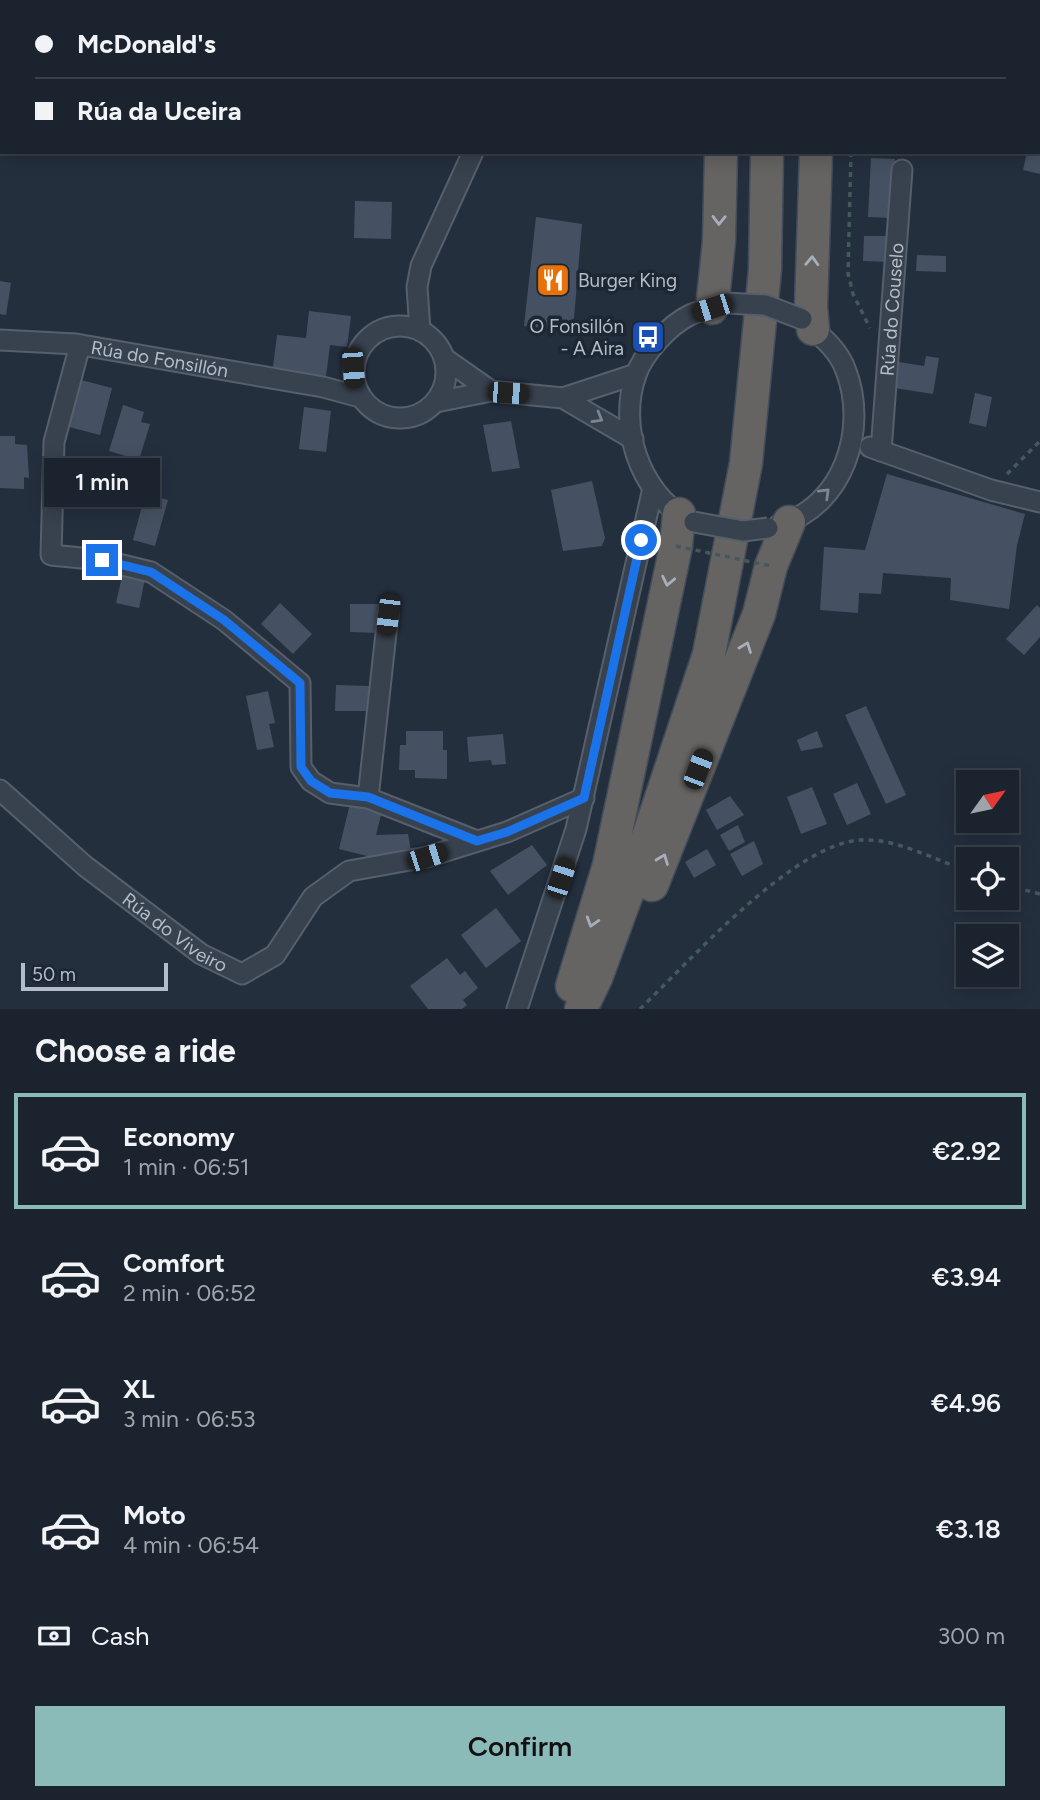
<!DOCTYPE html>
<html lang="en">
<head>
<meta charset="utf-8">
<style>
	:root { --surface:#1b232e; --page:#242b36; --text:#f1f3f6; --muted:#a0a4aa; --line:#39404a; --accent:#8bbbb9 }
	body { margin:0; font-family:Figtree,sans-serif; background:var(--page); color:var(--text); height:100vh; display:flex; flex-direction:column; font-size:26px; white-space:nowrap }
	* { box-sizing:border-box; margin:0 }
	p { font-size:23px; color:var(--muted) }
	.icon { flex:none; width:38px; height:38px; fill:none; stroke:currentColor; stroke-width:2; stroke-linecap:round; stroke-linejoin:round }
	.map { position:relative; height:1009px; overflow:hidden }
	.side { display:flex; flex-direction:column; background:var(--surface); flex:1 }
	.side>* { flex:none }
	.top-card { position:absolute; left:0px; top:0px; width:1041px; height:154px; box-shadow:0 4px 18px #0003,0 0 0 2px var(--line); display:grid; align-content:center; height:154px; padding:0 35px; background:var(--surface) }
	.needle { width:46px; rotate:57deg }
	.fabs { position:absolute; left:956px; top:770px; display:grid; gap:14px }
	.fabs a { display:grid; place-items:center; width:63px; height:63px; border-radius:0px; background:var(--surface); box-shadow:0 4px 18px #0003,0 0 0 2px var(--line); font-size:35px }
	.scale { position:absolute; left:21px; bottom:18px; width:147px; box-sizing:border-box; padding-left:7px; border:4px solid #b4bcc9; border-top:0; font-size:19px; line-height:24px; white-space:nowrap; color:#b4bcc9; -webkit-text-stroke:5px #1d2633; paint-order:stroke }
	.end { position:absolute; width:32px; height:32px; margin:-16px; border:9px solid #1a73e8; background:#fff; box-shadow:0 0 0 4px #fff }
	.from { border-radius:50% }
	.bubble { position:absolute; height:49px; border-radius:0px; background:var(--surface); box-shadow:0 4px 18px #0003,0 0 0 2px var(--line); font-size:23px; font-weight:600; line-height:49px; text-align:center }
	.car { position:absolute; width:21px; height:42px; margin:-21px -10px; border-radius:9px; box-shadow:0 0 5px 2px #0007; background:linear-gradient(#222 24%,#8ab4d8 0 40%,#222 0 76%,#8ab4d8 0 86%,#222 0) }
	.top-card b { display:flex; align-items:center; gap:24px; height:66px; font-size:26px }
	.top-card b+b { border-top:2px solid var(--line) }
	.top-card i { width:18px; height:18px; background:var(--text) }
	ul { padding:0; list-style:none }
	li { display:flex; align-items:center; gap:21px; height:116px; margin:0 14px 10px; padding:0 21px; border:4px solid transparent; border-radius:0px }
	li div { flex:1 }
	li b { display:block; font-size:26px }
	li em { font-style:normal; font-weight:600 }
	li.current { border-color:var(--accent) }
	li>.icon { width:63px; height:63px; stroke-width:1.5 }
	h2 { padding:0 35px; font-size:32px; line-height:84px }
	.pay { display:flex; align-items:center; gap:18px; height:77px; padding:0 35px; font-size:26px }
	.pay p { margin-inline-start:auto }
	.button { display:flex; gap:14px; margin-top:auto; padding:14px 35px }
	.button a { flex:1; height:80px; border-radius:0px; background:var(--accent); color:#111; font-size:28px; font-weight:600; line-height:80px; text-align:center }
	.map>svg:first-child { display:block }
	.building { fill:#455162 }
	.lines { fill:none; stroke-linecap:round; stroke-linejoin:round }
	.minor-casing { stroke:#565f6c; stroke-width:23 }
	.trunk-casing { stroke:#434c59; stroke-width:35 }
	.path { stroke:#44595c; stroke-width:3.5; stroke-dasharray:5 5; stroke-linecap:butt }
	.minor { stroke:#38414e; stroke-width:19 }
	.trunk { stroke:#656462; stroke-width:32 }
	.minor-bridge-casing { stroke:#565f6c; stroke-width:23; stroke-linecap:butt }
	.path-bridge { stroke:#44595c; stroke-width:3.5; stroke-dasharray:5 5; stroke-linecap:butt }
	.minor-bridge { stroke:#38414e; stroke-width:19 }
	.oneway { stroke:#a8afba }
	.oneway2 { stroke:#7c8592 }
	.route { stroke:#1a73e8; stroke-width:9 }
	.labels { text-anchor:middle; stroke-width:7; stroke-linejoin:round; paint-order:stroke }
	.poi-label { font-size:19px; fill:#b4bcc9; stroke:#1d2633; text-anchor:start }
	.street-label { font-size:19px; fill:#b4bcc9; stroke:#1d2633 }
</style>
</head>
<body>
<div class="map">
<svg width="1040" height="1009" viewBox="0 0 1040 1009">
	<rect width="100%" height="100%" fill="#242f3e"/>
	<path class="building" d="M1027 152H1040V174L1023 170Z
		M871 158 895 159 891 218 868 217Z
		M355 201 392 202 391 239 354 238Z
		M536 217 582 224 574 318 562 330 524 326Z
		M864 236H893L891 262 863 261Z
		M917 255 946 256V272L916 271Z
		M0 281 11 283 6 315 0 314Z
		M309 311 351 316 347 347 330 345 326 376 307 374 306 379 272 375 277 335 306 338Z
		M926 356 939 358 933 394 895 388 899 362 924 366Z
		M81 380 112 388 100 435 69 427Z
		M975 393 992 397 986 427 969 423Z
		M123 405 144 412 141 422 150 424 139 460 109 451Z
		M304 407 331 411 326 452 299 449Z
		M511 421 520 468 492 472 483 425Z
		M0 436H15V444L27 445 29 478 24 477V489L0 488Z
		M887 474 1025 514 1017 545 1009 609 950 600 951 578 883 573 881 594 859 593 858 613 820 610 824 547 865 550Z
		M592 481 605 538 602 546 563 551 551 490Z
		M145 494 168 500 155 546 133 540Z
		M123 572 145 578 139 608 116 603Z
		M280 603 312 634 293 654 261 624Z
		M350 604H382L381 633 350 632Z
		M1037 605 1040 608V637L1024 655 1006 639Z
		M336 685 369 686V711H335Z
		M268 691 275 723 269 724 274 747 257 750 246 696Z
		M866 706 906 795 886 804 845 715Z
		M406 731H443V750H447V779L415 778V770H399L400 745H406Z
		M817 731 823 747 801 751 797 740Z
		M503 734 506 764 492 765 491 760 469 762 467 737Z
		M857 783 871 814 847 825 833 794Z
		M812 787 827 824 801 834 787 797Z
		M730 796 744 815 717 830 706 810Z
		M350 804 382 811 376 835 408 834 411 851 375 858 339 849Z
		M738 825 745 842 729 851 720 835Z
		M754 841 763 864 742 876 730 854Z
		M532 845 547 865 508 895 490 871Z
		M707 849 716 865 694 878 685 862Z
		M496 908 521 941 486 968 461 935Z
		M447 958 460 975 465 971 478 988 463 1000 467 1005 462 1009H428L410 986Z"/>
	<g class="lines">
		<g class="minor-casing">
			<g id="minor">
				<path d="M538 2 539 0"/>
				<circle cx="400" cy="372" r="46"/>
				<path d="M420 330 417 287 421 266 473 152"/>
				<path id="s1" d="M0 340 76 344 323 387 360 397"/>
				<path d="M80 345 54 442 51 555 102 560 151 572 224 620 300 683 301 767 311 781 330 793 368 798 477 841"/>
				<path d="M444 358 491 391"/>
				<path d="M563 398 636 374"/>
				<path d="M436 402 491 391 563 398 633 439"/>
				<path d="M870 447 991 490 1040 502"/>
				<path id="s2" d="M881 451 902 170"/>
				<path d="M686 518C639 492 618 425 636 375 643 354 669 325 690 315 699 311 711 308 721 305"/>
				<path d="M779 525C844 506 868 429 846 371 839 350 821 336 805 322"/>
				<path id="s3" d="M0 790 85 866 201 954 242 974 275 955 313 897 349 871 427 857 507 832 584 798"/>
				<path d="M368 798 388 615"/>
				<path d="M517 1009 576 829 653 488"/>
			</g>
		</g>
		<g class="trunk-casing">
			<path id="trunk" d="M764 0V2
				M809 0V2
				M723 2V0
				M712 308 719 241 721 152
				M813 329 811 307 816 152
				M652 885 759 614 771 566 789 522
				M572 986 609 865 676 546 679 514
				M581 1009 596 978 649 834 709 654 746 463 765 270 767 152"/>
		</g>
		<path class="path" d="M851 0V2
			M851 152 848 273 853 294 870 328
			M1007 474 1040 441
			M1006 885 1040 894
			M640 1009C689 962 794 843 861 840 896 838 935 860 968 871"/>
		<use href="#minor" class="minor"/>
		<use href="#trunk" class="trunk"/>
		<g class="minor-bridge-casing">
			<path id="minor-bridge" d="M726 303 765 305 802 319
				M694 522 743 531 768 528"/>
		</g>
		<path class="path-bridge" d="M676 546 771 566"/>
		<use href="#minor-bridge" class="minor-bridge"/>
	</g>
	<defs><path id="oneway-chevron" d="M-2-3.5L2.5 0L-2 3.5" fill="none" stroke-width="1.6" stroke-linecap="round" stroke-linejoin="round" transform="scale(1.75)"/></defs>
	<g class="oneway">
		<use href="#oneway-chevron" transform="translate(719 220) rotate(91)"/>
		<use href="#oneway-chevron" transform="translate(812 261) rotate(-88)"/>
		<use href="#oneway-chevron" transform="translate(668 581) rotate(102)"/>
		<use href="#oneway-chevron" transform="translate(746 647) rotate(-69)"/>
		<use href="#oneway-chevron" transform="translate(663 859) rotate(-69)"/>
		<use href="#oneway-chevron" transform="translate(592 922) rotate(107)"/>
	</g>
	<g class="oneway2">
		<use href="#oneway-chevron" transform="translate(598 418) rotate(30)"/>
		<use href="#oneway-chevron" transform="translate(825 493) rotate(-44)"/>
	</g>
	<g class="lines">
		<path class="route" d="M102 560 151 572 224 620 300 683 301 767 311 781 330 793 368 797 477 841 507 832 584 798 641 540"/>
	</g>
	<defs>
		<g id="restaurant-square" transform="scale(1.75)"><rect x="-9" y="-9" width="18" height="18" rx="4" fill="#e8710a" stroke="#1d2633"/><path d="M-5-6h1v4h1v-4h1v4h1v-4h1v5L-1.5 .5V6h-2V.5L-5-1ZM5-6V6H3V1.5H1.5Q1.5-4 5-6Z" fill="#fff"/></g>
		<g id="bus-square" transform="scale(1.75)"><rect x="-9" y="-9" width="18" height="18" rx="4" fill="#1a4fb4" stroke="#1d2633"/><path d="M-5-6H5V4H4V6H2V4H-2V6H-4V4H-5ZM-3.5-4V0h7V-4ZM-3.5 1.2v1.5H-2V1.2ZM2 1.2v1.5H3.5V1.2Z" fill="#fff"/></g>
	</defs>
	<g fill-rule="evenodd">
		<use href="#restaurant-square" x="553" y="280"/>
		<use href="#bus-square" x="648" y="337"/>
	</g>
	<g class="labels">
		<g class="poi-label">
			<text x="578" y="287">Burger King</text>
			<text x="624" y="333" text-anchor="end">O Fonsillón<tspan x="624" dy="22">- A Aira</tspan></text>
		</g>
		<g class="street-label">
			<text dy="7" stroke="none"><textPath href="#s2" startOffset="142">Rúa do Couselo</textPath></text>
			<text dy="7" stroke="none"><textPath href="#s1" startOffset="161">Rúa do Fonsillón</textPath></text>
			<text dy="7" stroke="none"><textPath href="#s3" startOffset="226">Rúa do Viveiro</textPath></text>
		</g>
	</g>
</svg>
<div class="fabs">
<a><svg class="needle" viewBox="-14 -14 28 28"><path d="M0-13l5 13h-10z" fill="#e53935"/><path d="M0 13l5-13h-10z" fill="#a0a4aa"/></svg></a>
<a><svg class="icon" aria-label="locate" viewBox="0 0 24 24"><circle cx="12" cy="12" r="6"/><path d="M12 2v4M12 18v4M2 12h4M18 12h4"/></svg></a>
<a><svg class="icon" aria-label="layers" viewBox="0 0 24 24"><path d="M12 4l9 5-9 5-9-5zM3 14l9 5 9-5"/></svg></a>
</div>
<div class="scale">50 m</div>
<i class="end from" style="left:641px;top:540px"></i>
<i class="end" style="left:102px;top:560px"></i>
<div class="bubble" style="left:44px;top:458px;width:116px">1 min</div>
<i class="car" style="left:712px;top:308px;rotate:252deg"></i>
<i class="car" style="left:353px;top:368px;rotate:176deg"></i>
<i class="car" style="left:508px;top:393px;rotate:94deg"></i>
<i class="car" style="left:388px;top:615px;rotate:187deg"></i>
<i class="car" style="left:698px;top:769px;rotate:21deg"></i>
<i class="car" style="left:427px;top:857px;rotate:72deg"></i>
<i class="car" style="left:561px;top:878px;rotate:18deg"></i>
<div class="top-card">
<b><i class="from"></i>McDonald's</b>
<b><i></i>Rúa da Uceira</b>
</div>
</div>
<section class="side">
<h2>Choose a ride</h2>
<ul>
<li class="current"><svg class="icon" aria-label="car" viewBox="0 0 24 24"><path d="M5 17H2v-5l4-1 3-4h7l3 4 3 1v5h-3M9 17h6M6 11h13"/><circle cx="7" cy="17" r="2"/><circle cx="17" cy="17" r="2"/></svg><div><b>Economy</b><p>1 min · 06:51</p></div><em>€2.92</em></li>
<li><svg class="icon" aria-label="car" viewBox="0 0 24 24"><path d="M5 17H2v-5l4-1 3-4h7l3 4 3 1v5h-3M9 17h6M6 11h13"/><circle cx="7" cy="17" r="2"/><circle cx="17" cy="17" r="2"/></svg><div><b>Comfort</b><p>2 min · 06:52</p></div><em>€3.94</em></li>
<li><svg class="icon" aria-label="car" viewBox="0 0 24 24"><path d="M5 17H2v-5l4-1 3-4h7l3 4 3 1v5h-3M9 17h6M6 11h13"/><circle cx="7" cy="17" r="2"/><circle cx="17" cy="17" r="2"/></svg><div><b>XL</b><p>3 min · 06:53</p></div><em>€4.96</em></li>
<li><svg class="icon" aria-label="car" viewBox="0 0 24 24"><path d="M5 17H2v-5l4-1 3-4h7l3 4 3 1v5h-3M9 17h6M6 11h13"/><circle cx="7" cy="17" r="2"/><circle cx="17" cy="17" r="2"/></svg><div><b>Moto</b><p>4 min · 06:54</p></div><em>€3.18</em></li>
</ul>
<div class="pay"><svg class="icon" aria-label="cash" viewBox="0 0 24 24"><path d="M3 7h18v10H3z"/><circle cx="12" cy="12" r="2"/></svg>Cash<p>300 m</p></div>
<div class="button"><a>Confirm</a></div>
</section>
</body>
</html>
